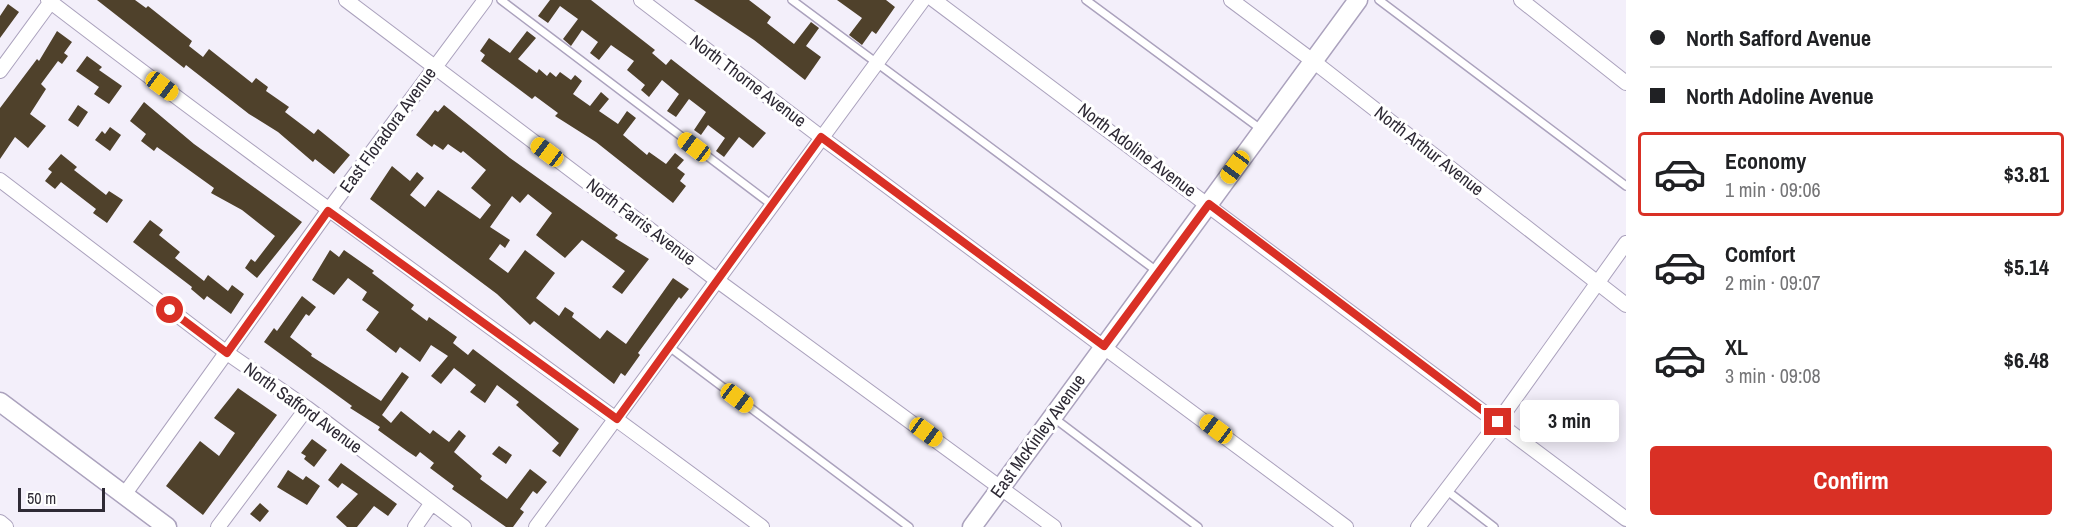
<!DOCTYPE html>
<html lang="en">
<head>
<meta charset="utf-8">
<style>
	:root { --surface:#fff; --page:#f6f6f6; --text:#202124; --muted:#757577; --line:#e0e0e0; --accent:#d93025 }
	body { margin:0; font-family:"Archivo Narrow",sans-serif; background:var(--page); color:var(--text); height:100vh; display:flex; flex-direction:column; font-size:22px; white-space:nowrap }
	* { box-sizing:border-box; margin:0 }
	p { font-size:20px; color:var(--muted) }
	.icon { flex:none; width:33px; height:33px; fill:none; stroke:currentColor; stroke-width:2; stroke-linecap:round; stroke-linejoin:round }
	.map { position:relative; flex:1; overflow:hidden }
	.panel { display:flex; flex-direction:column; background:var(--surface); width:450px }
	.panel>* { flex:none }
	.top-card { display:grid; align-content:center; height:132px; padding:0 24px; background:var(--surface) }
	.scale { position:absolute; left:18px; bottom:15px; width:87px; box-sizing:border-box; padding-left:6px; border:3px solid #2e2a35; border-top:0; font-size:16px; line-height:21px; white-space:nowrap; color:#2e2a35; -webkit-text-stroke:4px #fff; paint-order:stroke }
	.end { position:absolute; width:27px; height:27px; margin:-14px; border:8px solid #d93025; background:#fff; box-shadow:0 0 0 3px #fff }
	.from { border-radius:50% }
	.bubble { position:absolute; height:42px; border-radius:6px; background:var(--surface); box-shadow:0 3px 15px #0003; font-size:20px; font-weight:700; line-height:42px; text-align:center }
	.car { position:absolute; width:18px; height:36px; margin:-18px -9px; border-radius:8px; box-shadow:0 0 4px 2px #0007; background:linear-gradient(#f5c518 24%,#345 0 40%,#f5c518 0 76%,#345 0 86%,#f5c518 0) }
	.top-card b { display:flex; align-items:center; gap:21px; height:57px; font-size:22px }
	.top-card b+b { border-top:2px solid var(--line) }
	.top-card i { width:15px; height:15px; background:var(--text) }
	ul { padding:0; list-style:none }
	li { display:flex; align-items:center; gap:18px; height:84px; margin:0 12px 9px; padding:0 12px; border:3px solid transparent; border-radius:6px }
	li div { flex:1 }
	li b { display:block; font-size:22px }
	li em { font-style:normal; font-weight:700 }
	li.on { border-color:var(--accent) }
	li>.icon { width:54px; height:54px; stroke-width:1.5 }
	.button { display:flex; gap:12px; margin-top:auto; padding:12px 24px }
	.button a { flex:1; height:69px; border-radius:6px; background:var(--accent); color:#fff; font-size:24px; font-weight:700; line-height:69px; text-align:center }
	main { display:flex; flex:1; min-height:0 }
	.map>svg:first-child { display:block }
	.building { fill:#4f412b }
	.lines { fill:none; stroke-linecap:round; stroke-linejoin:round }
	.lane-casing { stroke:#aba2bd; stroke-width:10 }
	.street-casing { stroke:#aba2bd; stroke-width:16 }
	.secondary-casing { stroke:#aba2bd; stroke-width:21 }
	.lane { stroke:#fff; stroke-width:7 }
	.street { stroke:#fff; stroke-width:14 }
	.secondary { stroke:#fff; stroke-width:18 }
	.route { stroke:#d93025; stroke-width:8 }
	.labels { text-anchor:middle; stroke-width:6; stroke-linejoin:round; paint-order:stroke }
	.street-label { font-size:18px; fill:#2e2a35; stroke:#fff }
</style>
</head>
<body>
<main>
<div class="map">
<svg width="1626" height="527" viewBox="0 0 1626 527">
	<rect width="100%" height="100%" fill="#f3effa"/>
	<path class="building" d="M97 0H135L146 8 148 6 192 41 189 46 203 57 209 49 252 83 256 78 268 87 266 91 289 107 285 112 314 134 318 129 350 155 334 174 315 159 313 162 278 132 249 114 186 65 184 68Z
		M550 0H591L655 50 652 53 666 65 671 59 766 133 753 148 739 137 724 157 716 151 725 138 708 125 701 135 694 130 706 112 689 99 676 117 667 111 679 94 662 80 649 97 641 90 645 85 627 70 634 61 611 45 599 60 590 53 598 42 582 30 571 46 563 39 578 19 560 6 548 23 538 16Z
		M694 0H749L771 17 767 23 794 44 811 22 819 28 806 46 821 57 805 80 754 40Z
		M837 0H886L895 7 876 34 872 31 862 45 849 35 862 18Z
		M8 4 19 12 0 38V16Z
		M57 31 72 42 64 53 68 56 62 64 58 61 41 84 46 89 30 114 46 126 28 148 15 137 0 159V108L37 59 39 61Z
		M527 31 536 38 518 59 537 73 539 69 547 76 550 72 556 77 560 72 571 80 575 75 582 81 573 94 590 106 601 92 609 99 599 111 618 124 627 111 636 118 623 135 647 155 649 152 666 164 675 153 684 160 677 168 685 174 680 181 686 186 673 203 596 142 555 116 558 113 535 96 532 99 481 61 485 55 480 51 489 38 510 53Z
		M87 56 102 67 99 70 122 86 109 104 94 94 99 87 76 71Z
		M144 102 194 144 302 222 257 278 245 268 251 259 255 262 275 236 242 210 211 193 214 188 157 147 154 151 141 141 146 134 130 121Z
		M78 105 88 112 78 127 68 120Z
		M444 105 510 158 618 235 615 238 649 259 622 294 612 287 625 271 582 240 565 258 536 235 552 213 528 194 520 203 512 196 490 227 510 240 505 248 500 244 489 259 508 273 525 250 555 273 536 298 559 316 565 307 574 313 572 317 600 339 607 330 626 344 673 278 689 289 681 299 679 297 638 353 640 355 625 376 621 373 614 384 534 321 530 325 497 294 370 199 392 166 410 181 417 172 424 178 410 195 425 207 438 190 480 219 491 205 471 188 486 170 463 151 461 153 448 144 443 150 434 144 432 147 416 135 435 110 438 112Z
		M110 127 121 135 110 151 95 140 102 131 105 134Z
		M61 154 77 167 74 170 106 195 109 191 123 200 107 223 93 213 96 209 61 182 55 189 45 181 52 172 48 169Z
		M150 220 163 230 159 235 180 252 175 258 204 281 208 275 228 291 232 285 244 294 231 314 207 296 204 300 191 289 192 287 133 242Z
		M330 250 339 257 344 250 374 271 372 273 414 305 411 309 427 321 429 317 457 337 453 343 468 355 473 349 579 429 560 457 552 451 559 443 516 405 519 402 497 385 485 403 470 392 476 385 454 368 441 384 431 376 448 356 431 345 420 362 400 347 396 353 366 330 379 312 362 300 367 292 348 278 334 295 312 280Z
		M302 296 316 307 309 316 306 314 290 337 312 354 311 356 381 401 402 372 409 377 382 415 391 423 401 411 430 434 433 430 449 442 459 430 466 436 454 452 482 476 480 479 507 499 530 469 547 482 537 494 533 491 520 509 524 512 513 527H506L452 489 454 486 430 468 434 463 420 452 416 457 407 451 378 430 380 427 350 408 352 406 264 342 274 328 277 331Z
		M238 388 277 415 203 515 166 486 200 441 219 456 235 433 214 418Z
		M312 439 327 450 314 467 304 459 306 456 301 453Z
		M499 446 512 455 506 464 492 454Z
		M341 463 397 504 388 516 374 506 357 527H347L336 517 358 494 342 483 338 488 328 480Z
		M288 470 303 480 306 476 320 486 307 505 277 487Z
		M260 503 269 511 260 522 250 514Z"/>
	<g class="lines">
		<g class="lane-casing">
			<path id="lane" d="M501 0 772 205
				M792 0 1158 272
				M1086 0 1262 130
				M1379 0 1626 186
				M668 346 909 527
				M1054 418 1198 527
				M1446 490 1494 527"/>
		</g>
		<g class="street-casing">
			<path id="street" d="M48 0C283 180 525 350 762 527
				M346 0 718 281 1054 527
				M641 0 821 137 1346 527
				M934 0 1626 519
				M1231 0 1313 61 1626 305
				M1521 0 1626 83
				M0 71 52 0
				M0 180 227 353 307 408 464 527
				M124 495 328 211 485 0
				M0 522 6 527
				M218 527 307 408
				M415 527 431 504
				M536 527 923 0
				M1418 527 1498 422 1626 243"/>
		</g>
		<g class="secondary-casing">
			<path id="secondary" d="M0 402 167 527
				M972 527 1358 0"/>
		</g>
		<use href="#lane" class="lane"/>
		<use href="#street" class="street"/>
		<use href="#secondary" class="secondary"/>
	</g>
	<g class="lines">
		<path class="route" d="M170 310 227 353 328 211 617 419 821 137 1104 346 1209 204 1498 422"/>
	</g>
	<g class="labels">
		<g class="street-label">
			<text transform="translate(748 81) rotate(37)" y="6">North Thorne Avenue</text>
			<text transform="translate(388 130) rotate(-54)" y="6">East Floradora Avenue</text>
			<text transform="translate(1137 150) rotate(37)" y="6">North Adoline Avenue</text>
			<text transform="translate(1429 151) rotate(38)" y="6">North Arthur Avenue</text>
			<text transform="translate(641 222) rotate(37)" y="6">North Farris Avenue</text>
			<text transform="translate(303 408) rotate(36)" y="6">North Safford Avenue</text>
			<text transform="translate(1038 436) rotate(-54)" y="6">East McKinley Avenue</text>
		</g>
	</g>
</svg>
<div class="scale">50 m</div>
<i class="end from" style="left:170px;top:310px"></i>
<i class="end" style="left:1498px;top:422px"></i>
<div class="bubble" style="left:1520px;top:400px;width:99px">3 min</div>
<i class="car" style="left:162px;top:86px;rotate:127deg"></i>
<i class="car" style="left:694px;top:147px;rotate:307deg"></i>
<i class="car" style="left:547px;top:152px;rotate:307deg"></i>
<i class="car" style="left:1235px;top:167px;rotate:216deg"></i>
<i class="car" style="left:737px;top:398px;rotate:127deg"></i>
<i class="car" style="left:1216px;top:429px;rotate:307deg"></i>
<i class="car" style="left:926px;top:432px;rotate:126deg"></i>
</div>
<section class="panel">
<div class="top-card">
<b><i class="from"></i>North Safford Avenue</b>
<b><i></i>North Adoline Avenue</b>
</div>
<ul>
<li class="on"><svg class="icon" aria-label="car" viewBox="0 0 24 24"><path d="M5 17H2v-5l4-1 3-4h7l3 4 3 1v5h-3M9 17h6M6 11h13"/><circle cx="7" cy="17" r="2"/><circle cx="17" cy="17" r="2"/></svg><div><b>Economy</b><p>1 min · 09:06</p></div><em>$3.81</em></li>
<li><svg class="icon" aria-label="car" viewBox="0 0 24 24"><path d="M5 17H2v-5l4-1 3-4h7l3 4 3 1v5h-3M9 17h6M6 11h13"/><circle cx="7" cy="17" r="2"/><circle cx="17" cy="17" r="2"/></svg><div><b>Comfort</b><p>2 min · 09:07</p></div><em>$5.14</em></li>
<li><svg class="icon" aria-label="car" viewBox="0 0 24 24"><path d="M5 17H2v-5l4-1 3-4h7l3 4 3 1v5h-3M9 17h6M6 11h13"/><circle cx="7" cy="17" r="2"/><circle cx="17" cy="17" r="2"/></svg><div><b>XL</b><p>3 min · 09:08</p></div><em>$6.48</em></li>
</ul>
<div class="button"><a>Confirm</a></div>
</section>
</main>
</body>
</html>
